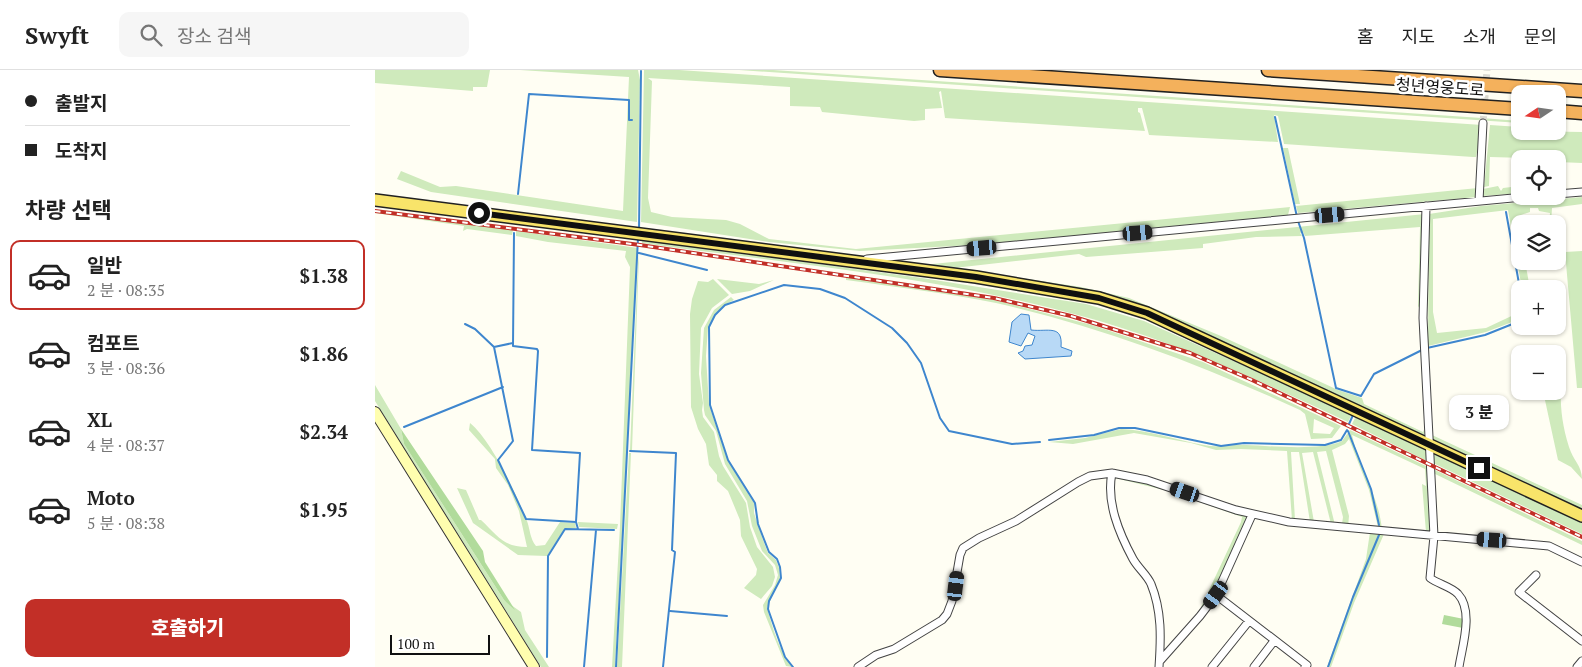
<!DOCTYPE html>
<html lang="ko">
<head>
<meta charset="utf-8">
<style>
	:root { --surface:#fff; --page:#f6f6f6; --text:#222; --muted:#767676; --line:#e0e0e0; --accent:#c22f27 }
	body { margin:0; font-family:"PT Serif","Noto Sans KR",serif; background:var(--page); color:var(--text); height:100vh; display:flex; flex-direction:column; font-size:19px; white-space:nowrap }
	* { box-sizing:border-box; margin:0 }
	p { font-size:16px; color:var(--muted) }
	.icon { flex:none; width:28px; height:28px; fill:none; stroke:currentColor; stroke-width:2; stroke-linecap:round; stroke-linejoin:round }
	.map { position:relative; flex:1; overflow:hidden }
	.details { display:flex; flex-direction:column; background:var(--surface); width:375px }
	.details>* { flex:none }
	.hud { display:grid; align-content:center; height:110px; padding:0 25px; background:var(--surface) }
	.needle { width:32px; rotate:257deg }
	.controls { position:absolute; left:1136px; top:15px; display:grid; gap:10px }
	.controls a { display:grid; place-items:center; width:55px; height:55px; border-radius:10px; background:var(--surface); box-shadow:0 1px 4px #0004; font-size:25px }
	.scale { position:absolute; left:15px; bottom:12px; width:100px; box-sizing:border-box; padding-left:5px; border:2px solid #101010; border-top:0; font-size:14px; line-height:18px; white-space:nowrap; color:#101010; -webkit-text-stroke:4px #fff; paint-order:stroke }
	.end { position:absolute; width:22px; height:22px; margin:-11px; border:6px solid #101010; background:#fff; box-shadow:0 0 0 2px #fff }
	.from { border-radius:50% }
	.bubble { position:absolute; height:35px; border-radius:10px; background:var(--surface); box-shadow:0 1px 4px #0004; font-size:16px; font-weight:800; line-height:35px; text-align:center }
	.car { position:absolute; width:15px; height:30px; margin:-15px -8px; border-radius:6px; box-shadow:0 0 4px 1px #0007; background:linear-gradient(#222 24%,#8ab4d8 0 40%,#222 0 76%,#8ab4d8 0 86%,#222 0) }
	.hud b { display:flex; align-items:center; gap:18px; height:48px; font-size:19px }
	.hud b+b { border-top:1px solid var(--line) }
	.hud i { width:12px; height:12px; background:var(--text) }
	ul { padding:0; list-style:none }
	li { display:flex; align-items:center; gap:15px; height:70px; margin:0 10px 8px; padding:0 15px; border:2px solid transparent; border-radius:10px }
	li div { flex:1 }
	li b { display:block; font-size:19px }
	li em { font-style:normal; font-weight:800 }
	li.selected { border-color:var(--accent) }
	li>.icon { width:45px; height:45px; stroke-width:1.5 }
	h2 { padding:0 25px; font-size:22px; line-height:60px }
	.primary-button { display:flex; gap:10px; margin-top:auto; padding:10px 25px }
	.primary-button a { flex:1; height:58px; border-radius:10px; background:var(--accent); color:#fff; font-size:20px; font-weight:800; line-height:58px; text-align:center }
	header { display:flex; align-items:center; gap:30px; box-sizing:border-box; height:70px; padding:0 25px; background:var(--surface); border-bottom:1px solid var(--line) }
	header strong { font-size:24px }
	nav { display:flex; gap:28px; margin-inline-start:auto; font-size:18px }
	.search { width:350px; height:45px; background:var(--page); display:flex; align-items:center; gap:12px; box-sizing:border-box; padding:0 18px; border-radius:10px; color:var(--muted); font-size:19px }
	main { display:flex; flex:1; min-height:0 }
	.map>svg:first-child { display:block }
	.green { fill:#cfeabc; fill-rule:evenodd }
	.forest { fill:#b1db9b }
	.water { fill:#b8d9f6; stroke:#3e86ce }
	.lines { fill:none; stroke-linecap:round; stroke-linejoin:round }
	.stream { stroke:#3e86ce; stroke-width:2 }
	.street-tunnel { stroke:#dbdad1; stroke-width:7; stroke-dasharray:7 3.5; stroke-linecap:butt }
	.street-casing { stroke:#434343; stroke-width:9 }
	.secondary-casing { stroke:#323232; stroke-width:12 }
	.primary-casing { stroke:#212121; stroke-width:14 }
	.highway-casing { stroke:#212121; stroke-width:15 }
	.street { stroke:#fff; stroke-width:7 }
	.secondary { stroke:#fffeaf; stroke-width:10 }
	.primary { stroke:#f8e46a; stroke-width:11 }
	.highway { stroke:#f4b15c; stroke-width:12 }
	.rail-casing { stroke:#c22f27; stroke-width:4 }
	.rail { stroke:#fff; stroke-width:2; stroke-dasharray:5.5; stroke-linecap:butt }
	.route { stroke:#101010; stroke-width:6 }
	.labels { text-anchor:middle; stroke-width:5; stroke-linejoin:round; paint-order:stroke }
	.street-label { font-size:16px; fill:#101010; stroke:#fff }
</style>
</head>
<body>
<header>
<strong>Swyft</strong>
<div class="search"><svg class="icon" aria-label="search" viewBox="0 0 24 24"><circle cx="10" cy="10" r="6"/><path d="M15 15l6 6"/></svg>장소 검색</div>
<nav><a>홈</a><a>지도</a><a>소개</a><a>문의</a></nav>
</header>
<main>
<section class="details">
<div class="hud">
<b><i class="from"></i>출발지</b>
<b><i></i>도착지</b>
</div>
<h2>차량 선택</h2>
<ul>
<li class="selected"><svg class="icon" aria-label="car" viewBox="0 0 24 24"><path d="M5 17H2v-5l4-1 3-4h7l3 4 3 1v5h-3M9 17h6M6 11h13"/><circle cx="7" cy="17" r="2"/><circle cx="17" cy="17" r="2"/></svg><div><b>일반</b><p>2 분 · 08:35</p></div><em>$1.38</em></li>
<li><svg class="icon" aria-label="car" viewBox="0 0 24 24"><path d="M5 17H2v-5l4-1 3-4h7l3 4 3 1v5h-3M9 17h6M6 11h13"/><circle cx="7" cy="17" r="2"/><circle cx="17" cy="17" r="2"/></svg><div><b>컴포트</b><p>3 분 · 08:36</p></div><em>$1.86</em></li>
<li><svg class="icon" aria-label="car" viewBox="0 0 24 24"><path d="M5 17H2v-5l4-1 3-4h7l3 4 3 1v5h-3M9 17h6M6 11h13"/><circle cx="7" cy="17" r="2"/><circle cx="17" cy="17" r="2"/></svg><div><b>XL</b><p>4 분 · 08:37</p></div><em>$2.34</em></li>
<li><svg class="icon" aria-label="car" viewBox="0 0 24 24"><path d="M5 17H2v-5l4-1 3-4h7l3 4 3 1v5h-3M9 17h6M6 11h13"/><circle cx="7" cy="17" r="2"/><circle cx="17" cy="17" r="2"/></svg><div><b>Moto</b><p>5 분 · 08:38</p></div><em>$1.95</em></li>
</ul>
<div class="primary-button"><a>호출하기</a></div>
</section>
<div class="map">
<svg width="1207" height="597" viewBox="0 0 1207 597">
	<rect width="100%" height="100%" fill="#fffef3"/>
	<path class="green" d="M0 0H115L112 17H98V21L0 13Z
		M145 0H263L265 10 262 152 56 122 22 109 26 101 65 117 81 116 248 141 254 7Z
		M269 0H304L1107 55 1101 87H1098L909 74 903 46 899 45 903 72 774 65 767 38H763V42L765 43 770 61 570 48 566 21 564 22 567 38 550 39V50L539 51 447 42 445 37 415 36V17L273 8 277 11 273 128 276 142 297 147 351 150 365 154 394 169 481 179 915 137 913 145 598 175 485 181 394 172 266 152Z
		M364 0H398L1107 48 1145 51V53Z
		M1115 55 1145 57V61L1207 62V93L1183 92 1182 89 1115 87 1114 116 1109 117Z
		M908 78H913L925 134H920Z
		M1123 116 1126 121 1128 118 1145 116V123L1108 126V119Z
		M1103 118 1102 127 923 143 921 136Z
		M1207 127V134L1177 138 1176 154H1174L1175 143 1164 141 1163 138H1155V142L1140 147 1145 169V191H1150L1155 219H1147L1133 140 1058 149V242L1062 263 1111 258 1145 242V249L1111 262 1053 276 1054 144 1106 136Z
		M0 141 138 160 137 165 92 159 88 161 89 156 0 143Z
		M1050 144 1046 241 1043 236 1045 157 930 166 928 162 925 163 927 166 881 167 828 174V178L711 187 704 184 579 198 706 217 754 228 846 266 963 320 987 328 989 334 1048 362 1050 357 1049 365 776 240 548 195Z
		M141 161 263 178 240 597H237L245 456 255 197 250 187 251 181 173 172 141 166Z
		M267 170 547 208 711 234 769 251 977 344 973 352C884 310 795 269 699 244 558 206 411 193 267 173Z
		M1207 181V318H1202L1190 182Z
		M264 185 257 380H255L263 193Z
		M471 207 619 230 717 255 828 292 966 356 957 368 936 369 930 344 925 340C827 295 727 257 621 233 572 223 521 217 471 210ZM939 349 959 358 955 364 938 363Z
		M338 209 354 225 337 238 326 258 324 304 328 333 327 340 328 347 339 362 344 386 348 396 371 433 375 457 382 477 398 497 400 507 397 516 386 529 369 518 381 505 382 499 366 466 365 450 353 421 342 411V405L334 395 331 374 323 359 316 337 315 244 317 229 323 211 333 212Z
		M342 209 384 214 399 210 375 221 357 224Z
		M356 227 359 230 349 235 339 245 333 257 331 286 334 335 353 391 379 433V443L388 470 393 483 401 490 404 498 405 508 392 538C398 559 404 580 417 597L411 596 389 542 388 535 400 515 403 505 400 495 387 481 377 456 372 431 350 394 341 361 330 345 329 340 326 303 329 258 339 240Z
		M1186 307C1185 334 1186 351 1194 377 1198 390 1207 396 1207 409L1196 397 1183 390 1168 321H1182L1183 308Z
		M0 315 26 359 29 374 129 530 146 542 150 560 174 597H166L0 331Z
		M981 346 1052 381V391L977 354Z
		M95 353C117 371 141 424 152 451 155 459 155 469 161 476L170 475 185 452 200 453 201 458H190L172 486 143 485 98 453 82 418 91 420 104 450H106C123 466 128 477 152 477L144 441 133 415 121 398 120 389 94 360Z
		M746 359C774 360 801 370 829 375 843 378 857 374 871 375 896 376 946 381 967 371L975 360 1053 397 1055 461 1051 462 1047 414 1051 416 1050 399 977 365C984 398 1004 426 1007 460L1003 457 994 420 974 369 970 374 957 380 974 446 973 457 967 454 968 447 951 381 942 382 960 455 956 454 938 382 927 383 939 452H935L924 382H916L920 450H917L912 381 866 379 841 380 816 373 759 363 698 374 674 372 710 368Z
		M1057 365 1207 435V440L1058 369Z
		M254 383H256L247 597H242Z
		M1058 384 1142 420 1207 452V464L1058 393Z
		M1058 399 1207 471V475L1058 403Z
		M740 404 753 405 870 446 872 449 843 516 819 552 866 452 867 447 793 421 740 408Z
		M203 452 243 454 242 459 204 457Z
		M995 462 1009 464 979 533 956 597H952L991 489Z"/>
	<path class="forest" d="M26 359 108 481 110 492 140 540 129 530 29 374Z
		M1069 545 1089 549 1088 558 1067 554Z"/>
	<path class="water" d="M646 244 654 245 656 260C673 262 688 254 686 277L697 281 696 286 650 289 643 283 648 281 650 276 657 275 660 266 653 263 646 276 634 272 637 252Z"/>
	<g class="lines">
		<path class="stream" d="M900 47 922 147
			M143 124 154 24 254 30V50H257
			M1131 142 1145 219
			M923 151 929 168 961 318 986 326 999 304 1047 280
			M264 160 266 1
			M139 163 138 276 162 279 163 281 157 380 205 383 201 452 203 459
			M264 183 332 200
			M90 254 100 259 119 277
			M138 273 119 277 138 371 123 390 151 449 201 452
			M1052 278 1110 265 1145 251
			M974 354 978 345
			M29 357 128 317
			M973 361 996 419 1004 455
			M674 370 719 365 744 358H760L846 376 869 373 950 375 966 370 972 360
			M255 381 301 383 297 480 300 482 288 597
			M295 541 352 546
			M172 587 173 486 190 459 239 460
			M209 597 221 460
			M241 597 263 168
			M418 597 410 587 393 539 394 531 406 508 405 497 402 489 394 482 383 454 380 433 353 390 335 335 334 257 340 245 350 235 409 215 445 219 470 228 517 258 532 273 546 293 565 348 574 361 637 374 665 372
			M953 597 978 527 1004 465"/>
		<path class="street-tunnel" d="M1108 53 1112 0"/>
		<g class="street-casing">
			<path id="street" d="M1182 124 1207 122
				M1104 131 1108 53
				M1051 136 1048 248 1059 466 1055 508C1063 514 1077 517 1083 524 1099 541 1087 577 1084 597
				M492 189 1158 126
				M737 403C731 432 744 463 758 489 763 498 772 505 776 514 787 541 786 568 784 597
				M1161 505 1144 522 1207 571
				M841 525 932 595 930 597
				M785 591 825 546 841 525 877 445
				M483 597 501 585 519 579 567 550 572 544 577 531 585 485 588 478 604 468 641 451 703 412 715 406 737 403 772 410 861 440 914 452 1163 475 1174 476 1207 492
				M837 597 874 551
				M879 597 899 571
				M1202 597 1207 591"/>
		</g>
		<g class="secondary-casing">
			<path id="secondary" d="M0 342 159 597"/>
		</g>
		<g class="primary-casing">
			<path id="primary" d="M0 130 601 207 724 228 772 243 1207 446"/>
		</g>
		<g class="highway-casing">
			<path id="highway" d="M565 0 1145 39
				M893 0 1207 21
				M1182 41 1207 43"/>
		</g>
		<use href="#street" class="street"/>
		<use href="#secondary" class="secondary"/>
		<use href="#primary" class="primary"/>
		<use href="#highway" class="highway"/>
		<g class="rail-casing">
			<path id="rail" d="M0 141 265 175 619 228 696 246 815 283 877 310 1207 467"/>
		</g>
		<use href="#rail" class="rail"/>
	</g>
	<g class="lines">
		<path class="route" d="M104 143 601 207 724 228 772 243 1104 398"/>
	</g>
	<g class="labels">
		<g class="street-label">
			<text transform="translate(1065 17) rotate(4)" y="6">청년영웅도로</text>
		</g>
	</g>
</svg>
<div class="controls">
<a><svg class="needle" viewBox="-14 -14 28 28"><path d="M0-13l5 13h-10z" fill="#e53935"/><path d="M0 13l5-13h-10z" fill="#767676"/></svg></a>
<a><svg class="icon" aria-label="locate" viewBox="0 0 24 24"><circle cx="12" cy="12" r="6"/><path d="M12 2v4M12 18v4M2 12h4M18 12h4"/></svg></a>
<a><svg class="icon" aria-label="layers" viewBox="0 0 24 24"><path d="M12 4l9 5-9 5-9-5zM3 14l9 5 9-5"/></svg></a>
<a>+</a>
<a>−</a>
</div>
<div class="scale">100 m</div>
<i class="end from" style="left:104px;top:143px"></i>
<i class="end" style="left:1104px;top:398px"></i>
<div class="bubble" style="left:1074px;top:325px;width:60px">3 분</div>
<i class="car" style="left:955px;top:145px;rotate:85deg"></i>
<i class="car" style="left:763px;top:163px;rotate:85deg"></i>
<i class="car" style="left:607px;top:178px;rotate:265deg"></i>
<i class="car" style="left:810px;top:422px;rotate:289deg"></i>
<i class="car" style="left:1117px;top:470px;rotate:274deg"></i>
<i class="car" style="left:581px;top:516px;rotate:7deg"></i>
<i class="car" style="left:841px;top:525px;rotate:216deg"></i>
</div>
</main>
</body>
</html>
